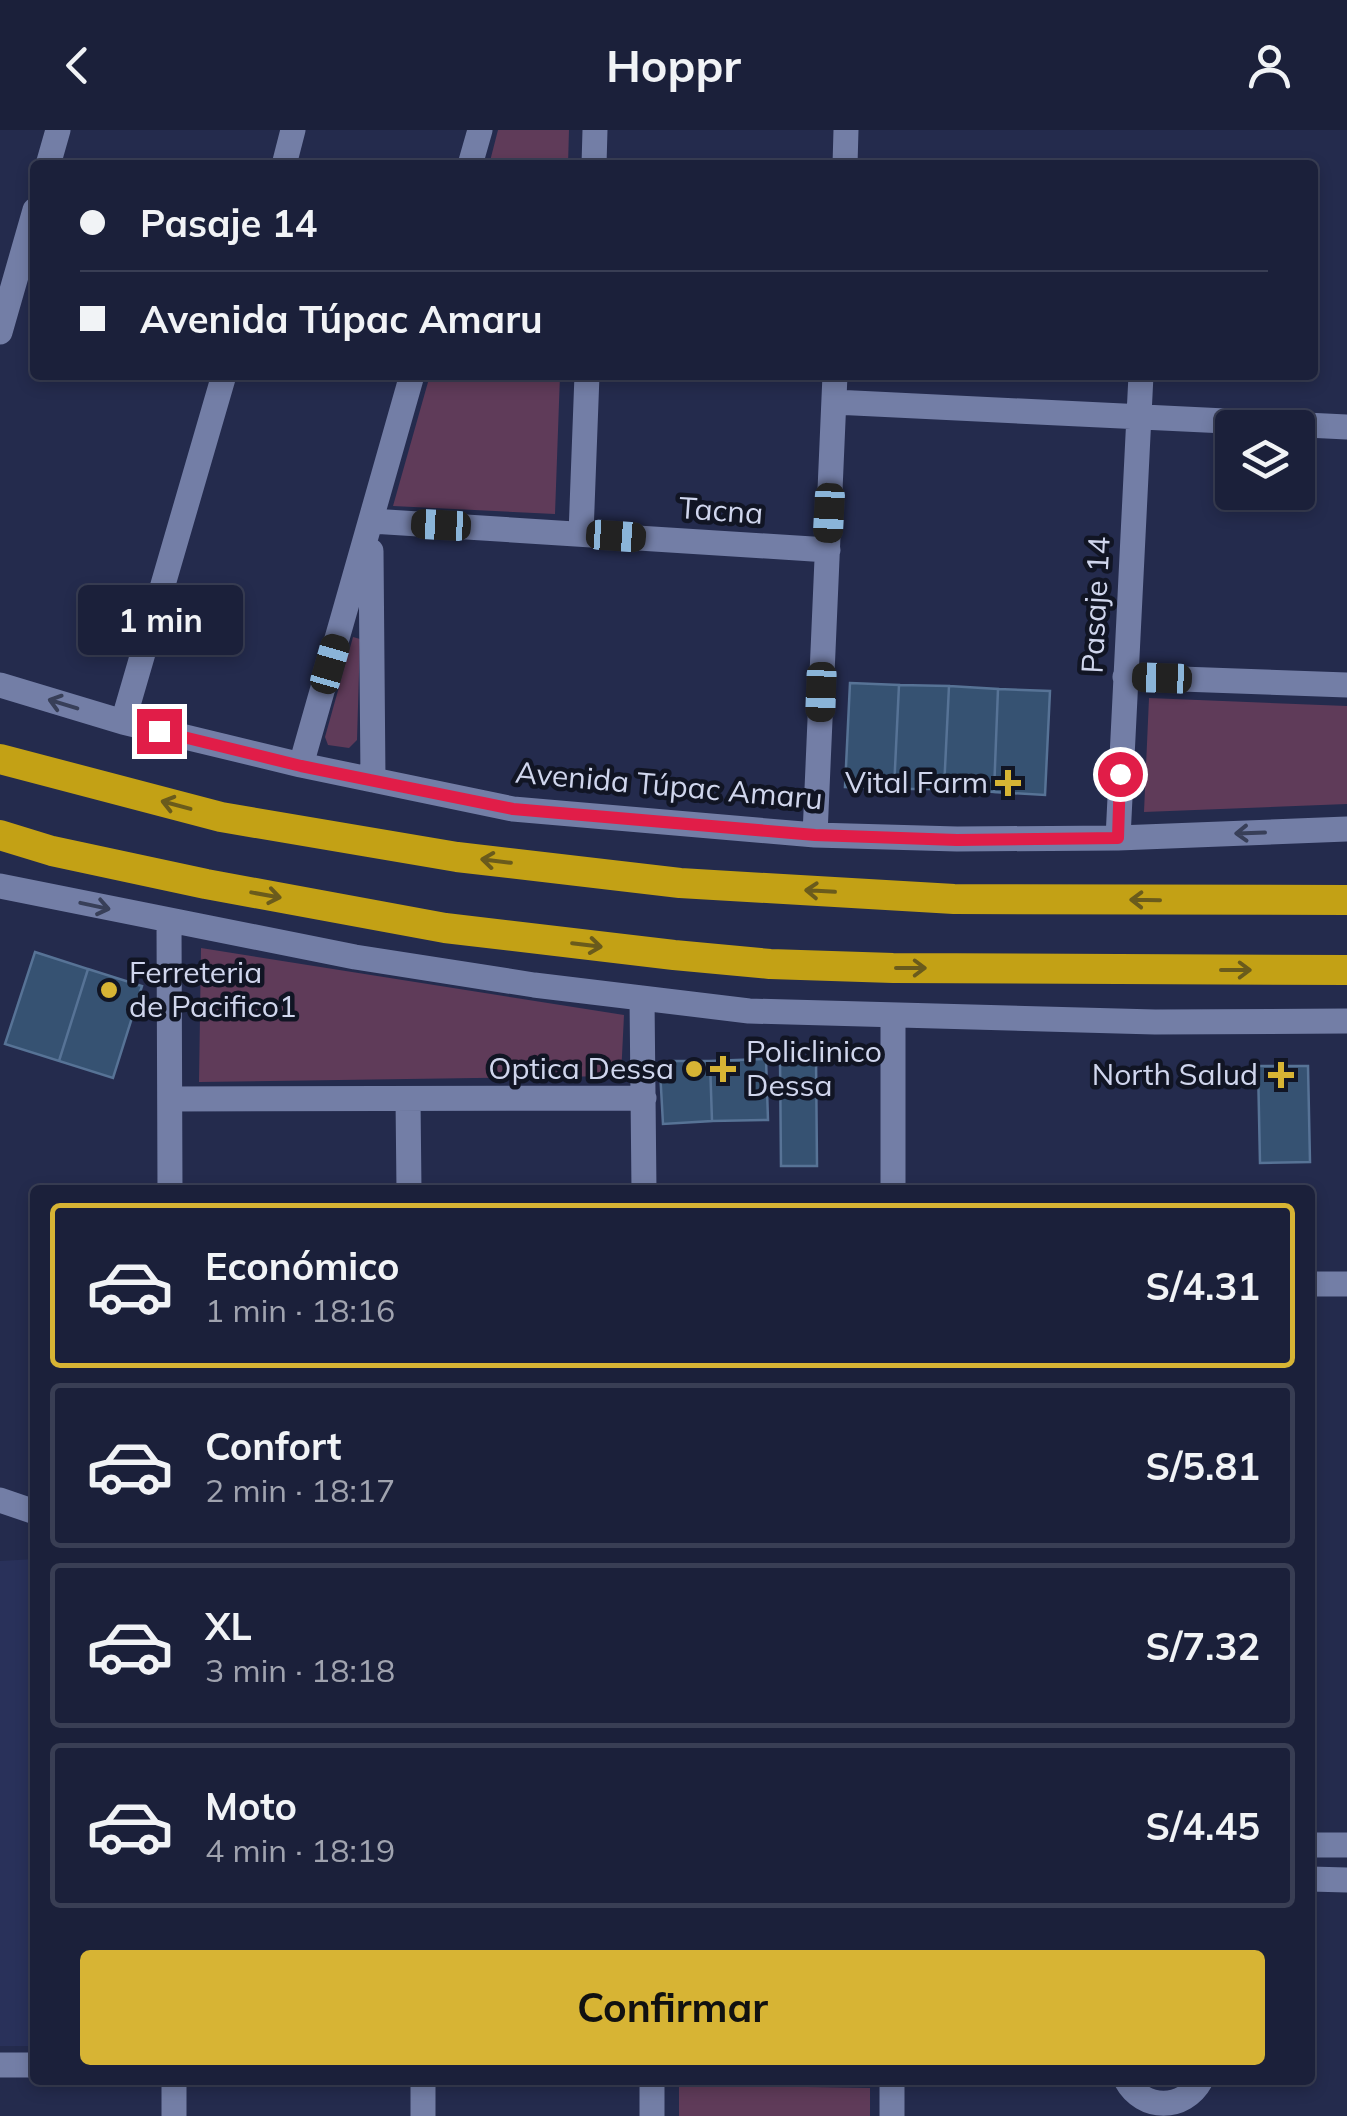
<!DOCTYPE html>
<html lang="es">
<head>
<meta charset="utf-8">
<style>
	:root { --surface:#1b203a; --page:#242842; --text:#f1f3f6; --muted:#a0a3af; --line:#393e54; --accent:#d7b434 }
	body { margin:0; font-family:Mulish,sans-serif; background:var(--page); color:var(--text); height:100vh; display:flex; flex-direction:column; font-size:38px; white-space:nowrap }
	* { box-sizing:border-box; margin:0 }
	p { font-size:32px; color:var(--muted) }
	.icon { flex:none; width:55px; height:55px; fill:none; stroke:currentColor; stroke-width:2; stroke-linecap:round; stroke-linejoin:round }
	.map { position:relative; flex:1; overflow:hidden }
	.sheet { position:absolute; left:30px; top:1055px; width:1285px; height:900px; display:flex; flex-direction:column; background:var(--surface); border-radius:10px; box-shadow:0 5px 15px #0003,0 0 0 2px var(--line) }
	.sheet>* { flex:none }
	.hud { position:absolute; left:30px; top:30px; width:1288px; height:220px; border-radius:10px; box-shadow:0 5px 15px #0003,0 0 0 2px var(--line); display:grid; align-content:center; height:220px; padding:0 50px; background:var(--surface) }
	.controls { position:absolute; left:1215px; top:280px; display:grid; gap:20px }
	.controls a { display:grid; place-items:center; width:100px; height:100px; border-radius:10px; background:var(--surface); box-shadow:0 5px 15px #0003,0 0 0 2px var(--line); font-size:50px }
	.end { position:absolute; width:45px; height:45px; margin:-22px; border:12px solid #e11d48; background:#fff; box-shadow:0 0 0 5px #fff }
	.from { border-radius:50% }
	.bubble { position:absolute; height:70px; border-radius:10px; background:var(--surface); box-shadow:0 5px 15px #0003,0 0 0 2px var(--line); font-size:32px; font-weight:700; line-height:70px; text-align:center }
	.car { position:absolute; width:30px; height:60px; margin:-30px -15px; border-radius:12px; box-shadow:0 0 8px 2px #0007; background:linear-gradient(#222 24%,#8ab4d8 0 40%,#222 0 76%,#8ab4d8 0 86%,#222 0) }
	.hud b { display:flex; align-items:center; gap:35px; height:95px; font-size:38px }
	.hud b+b { border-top:2px solid var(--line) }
	.hud i { width:25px; height:25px; background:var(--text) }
	ul { padding:18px 0 0; list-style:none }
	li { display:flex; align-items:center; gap:30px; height:165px; margin:0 20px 15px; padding:0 30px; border:5px solid var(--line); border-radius:10px }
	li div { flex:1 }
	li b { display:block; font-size:38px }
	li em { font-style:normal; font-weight:700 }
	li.on { border-color:var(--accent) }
	li>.icon { width:90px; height:90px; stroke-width:1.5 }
	.action { display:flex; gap:20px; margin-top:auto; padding:20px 50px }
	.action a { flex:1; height:115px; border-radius:10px; background:var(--accent); color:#111; font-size:40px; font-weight:700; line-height:115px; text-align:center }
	header { display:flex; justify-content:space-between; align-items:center; height:130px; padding:0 50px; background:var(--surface); font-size:45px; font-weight:700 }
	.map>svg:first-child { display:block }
	.built { fill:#29315a }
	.green { fill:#5f3b59 }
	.building { fill:#365272; stroke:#577396; stroke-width:2.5 }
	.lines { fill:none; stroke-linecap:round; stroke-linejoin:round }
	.minor { stroke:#737ea6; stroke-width:25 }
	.highway { stroke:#c3a115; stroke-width:30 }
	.oneway { stroke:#383f58 }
	.oneway2 { stroke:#6a5b1c }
	.route { stroke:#e11d48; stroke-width:12 }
	.poi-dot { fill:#d7b434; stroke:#111524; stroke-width:4 }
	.labels { text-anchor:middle; stroke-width:9; stroke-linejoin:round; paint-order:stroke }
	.street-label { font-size:30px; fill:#d0d6ed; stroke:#111524 }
	.poi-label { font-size:30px; fill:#d0d6ed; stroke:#111524; text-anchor:end }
</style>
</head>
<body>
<header><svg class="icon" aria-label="back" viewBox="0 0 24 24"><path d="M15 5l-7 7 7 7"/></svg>Hoppr<svg class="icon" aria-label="person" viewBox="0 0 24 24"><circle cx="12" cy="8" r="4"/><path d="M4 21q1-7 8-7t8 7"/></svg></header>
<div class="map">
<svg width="1347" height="1986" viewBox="0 0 1347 1986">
	<rect width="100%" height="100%" fill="#242b4d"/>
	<path class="built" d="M35 1429V1916H0V1431Z"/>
	<path class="green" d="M498 0H569L568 35H489Z
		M430 245H560L555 384 393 376Z
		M353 507 360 509 357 610 349 618 328 615 325 607Z
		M1149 568 1347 576V674L1144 682Z
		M201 818 624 885 621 946 199 952Z
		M679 1955 870 1958V1986H679Z"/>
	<path class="building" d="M850 553 899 555 894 659 845 657Z
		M899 555 949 556 944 659H894Z
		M949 556 998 559 994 662 944 659Z
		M998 559 1050 561 1045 665 994 662Z
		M35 822 88 839 59 931 5 914Z
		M88 839 142 856 113 948 59 931Z
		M780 928H816L817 1036H781Z
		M766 929 768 990 712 991 710 931Z
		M673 931H710L712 991 663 994 660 940Z
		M1258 936H1308L1310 1032 1260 1033Z"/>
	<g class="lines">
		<path class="minor" d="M48 35 58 0
			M284 35 293 0
			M470 35 480 0
			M594 35 595 0
			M845 35 846 0
			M0 202 35 80
			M834 272 1347 297
			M371 391 828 420
			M581 404 587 245
			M371 421 373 650
			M1125 547 1347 555
			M0 555 123 592 301 635 513 679 815 705 957 709 1118 708 1347 699
			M123 592 224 245
			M301 635 412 245
			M815 705 835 245
			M1118 708 1141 245
			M0 756 355 827 534 855 749 881 1155 892 1347 891
			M169 792 170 1060
			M642 868 644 1060
			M893 886V1060
			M170 969 644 968
			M408 969 409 1060
			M1310 1154H1347
			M0 1370 35 1382
			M1310 1715H1347
			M1310 1749 1347 1750
			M0 1935H35
			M174 1950V1986
			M423 1950V1986
			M652 1950V1986
			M1126 1950C1143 1981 1184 1981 1201 1950
			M892 1986V1950"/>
		<path class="highway" d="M0 629 221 687 457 727 680 753 954 769 1347 770
			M0 705 52 721 206 754 445 798 674 825 770 834 893 838 1347 840"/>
	</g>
	<defs><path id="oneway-shaft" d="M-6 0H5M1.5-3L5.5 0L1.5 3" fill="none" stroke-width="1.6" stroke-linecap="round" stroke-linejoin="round" transform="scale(2.5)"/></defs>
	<g class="oneway">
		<use href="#oneway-shaft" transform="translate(63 574) rotate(-163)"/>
		<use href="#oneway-shaft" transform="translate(1250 703) rotate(178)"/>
		<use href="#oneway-shaft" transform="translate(95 776) rotate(12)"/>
	</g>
	<g class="oneway2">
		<use href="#oneway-shaft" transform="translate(176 675) rotate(-165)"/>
		<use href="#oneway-shaft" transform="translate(496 731) rotate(-173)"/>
		<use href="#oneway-shaft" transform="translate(820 761) rotate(-177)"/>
		<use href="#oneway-shaft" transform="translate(266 765) rotate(10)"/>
		<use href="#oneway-shaft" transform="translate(1145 770) rotate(-179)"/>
		<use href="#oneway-shaft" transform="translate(587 815) rotate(7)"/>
		<use href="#oneway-shaft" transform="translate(911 838)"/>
		<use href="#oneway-shaft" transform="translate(1236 840)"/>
	</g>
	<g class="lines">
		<path class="route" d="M159 601 301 636 513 679 815 705 957 710 1118 708 1120 644"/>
	</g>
	<g class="poi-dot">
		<path d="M1003 638h10v10h10v10h-10v10h-10v-10h-10v-10h10z"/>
		<circle cx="109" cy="860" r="10"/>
		<circle cx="694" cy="939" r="10"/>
		<path d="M718 924h10v10h10v10h-10v10h-10v-10h-10v-10h10z"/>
		<path d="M1276 930h10v10h10v10h-10v10h-10v-10h-10v-10h10z"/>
	</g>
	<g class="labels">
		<g class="street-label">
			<text transform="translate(721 381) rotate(4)" y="10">Tacna</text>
			<text transform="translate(1096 475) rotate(-87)" y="10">Pasaje 14</text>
			<text transform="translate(669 656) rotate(5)" y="10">Avenida Túpac Amaru</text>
		</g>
		<g class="poi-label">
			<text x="988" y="663">Vital Farm</text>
			<text x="129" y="853" text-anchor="start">Ferreteria<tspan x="129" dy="34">de Pacifico1</tspan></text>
			<text x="746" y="932" text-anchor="start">Policlinico<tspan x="746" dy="34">Dessa</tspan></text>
			<text x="674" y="949">Optica Dessa</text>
			<text x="1258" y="955">North Salud</text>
		</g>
	</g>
</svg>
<div class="controls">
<a><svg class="icon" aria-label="layers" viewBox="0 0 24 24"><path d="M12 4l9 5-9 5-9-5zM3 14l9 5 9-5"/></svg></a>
</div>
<i class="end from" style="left:1120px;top:644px"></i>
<i class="end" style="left:159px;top:601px"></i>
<div class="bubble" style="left:78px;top:455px;width:165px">1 min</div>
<i class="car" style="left:829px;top:383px;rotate:183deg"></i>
<i class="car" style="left:441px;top:395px;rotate:273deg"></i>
<i class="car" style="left:616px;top:406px;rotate:94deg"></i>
<i class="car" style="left:330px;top:534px;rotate:16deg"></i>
<i class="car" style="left:1162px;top:548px;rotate:272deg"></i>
<i class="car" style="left:821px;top:562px;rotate:182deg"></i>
<div class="hud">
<b><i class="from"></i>Pasaje 14</b>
<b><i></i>Avenida Túpac Amaru</b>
</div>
<section class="sheet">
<ul>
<li class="on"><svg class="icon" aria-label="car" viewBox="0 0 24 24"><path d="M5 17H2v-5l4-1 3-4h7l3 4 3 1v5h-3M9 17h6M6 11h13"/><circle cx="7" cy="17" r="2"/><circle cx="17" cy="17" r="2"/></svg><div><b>Económico</b><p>1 min · 18:16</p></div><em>S/4.31</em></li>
<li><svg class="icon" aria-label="car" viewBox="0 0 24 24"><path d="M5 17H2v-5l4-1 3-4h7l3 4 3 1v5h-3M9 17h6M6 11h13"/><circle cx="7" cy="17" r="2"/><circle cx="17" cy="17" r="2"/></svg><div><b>Confort</b><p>2 min · 18:17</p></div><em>S/5.81</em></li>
<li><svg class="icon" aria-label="car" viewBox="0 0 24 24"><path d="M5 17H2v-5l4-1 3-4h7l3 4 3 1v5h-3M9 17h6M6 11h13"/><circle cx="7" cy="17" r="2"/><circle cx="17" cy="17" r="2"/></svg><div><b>XL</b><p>3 min · 18:18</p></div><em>S/7.32</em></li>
<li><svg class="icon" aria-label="car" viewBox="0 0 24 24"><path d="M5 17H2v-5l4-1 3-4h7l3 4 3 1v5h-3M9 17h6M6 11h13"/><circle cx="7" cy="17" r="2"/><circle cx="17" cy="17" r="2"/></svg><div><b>Moto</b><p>4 min · 18:19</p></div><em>S/4.45</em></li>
</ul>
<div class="action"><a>Confirmar</a></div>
</section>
</div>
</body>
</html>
